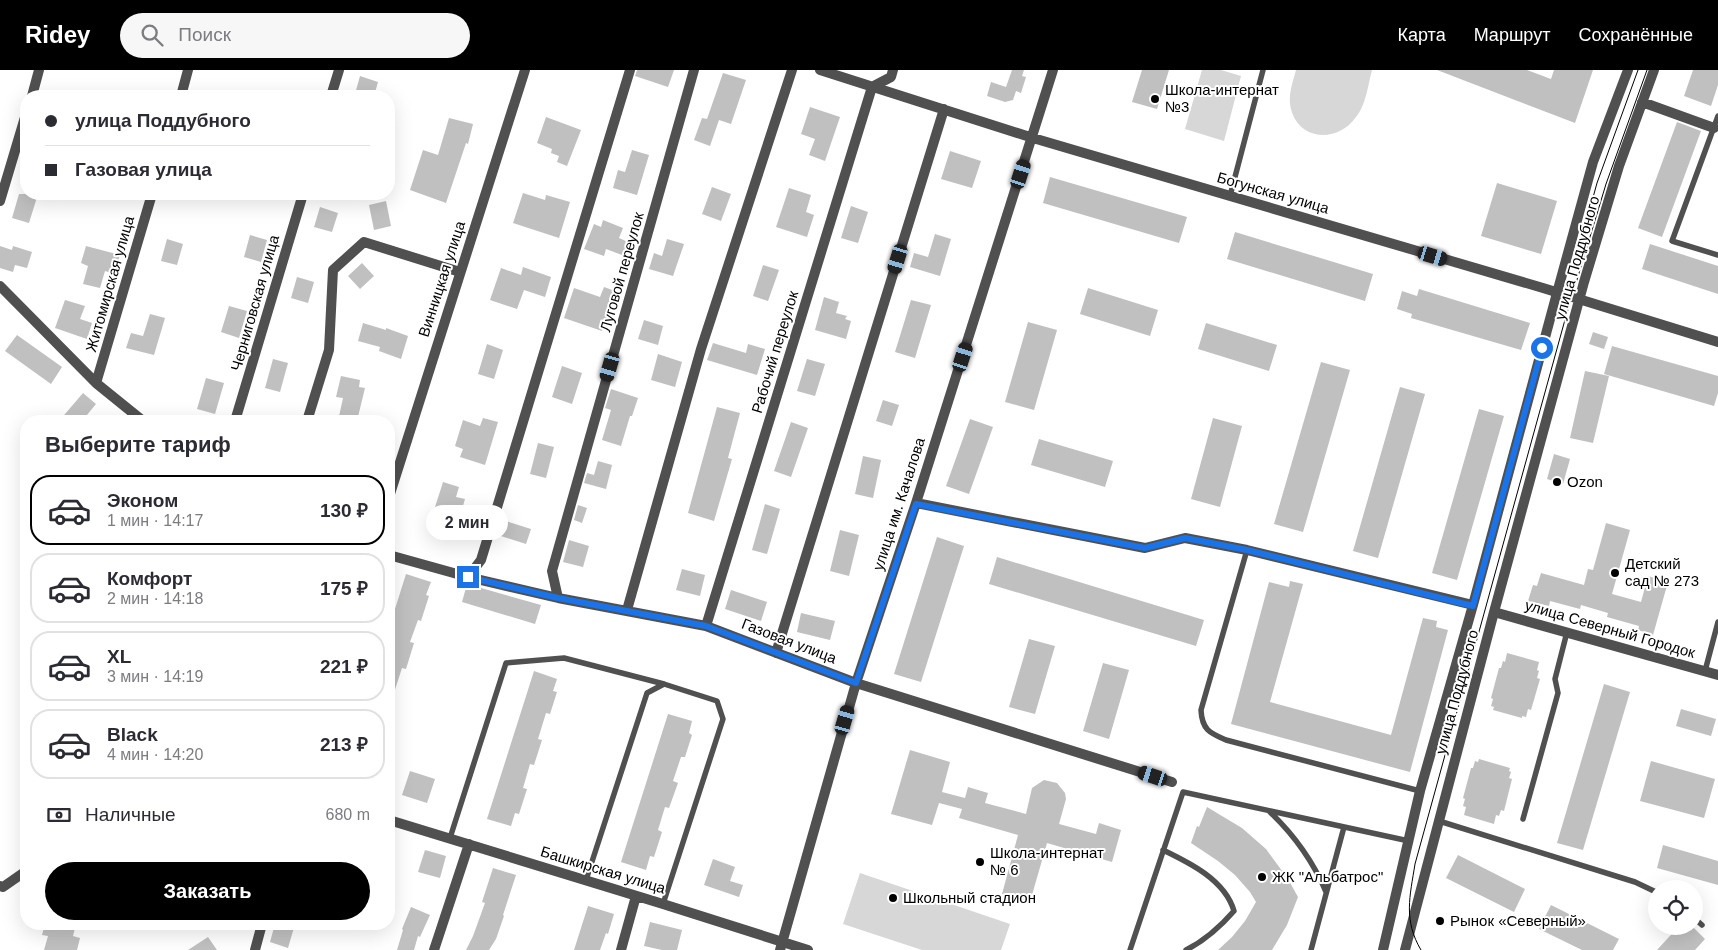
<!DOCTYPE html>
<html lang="ru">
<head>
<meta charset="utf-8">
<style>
	:root { --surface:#fff; --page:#f7f7f7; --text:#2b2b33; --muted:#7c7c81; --line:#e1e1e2; --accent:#000 }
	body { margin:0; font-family:Helvetica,sans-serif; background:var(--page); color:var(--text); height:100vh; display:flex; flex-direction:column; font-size:19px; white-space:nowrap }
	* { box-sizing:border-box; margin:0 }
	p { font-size:16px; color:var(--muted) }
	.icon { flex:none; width:28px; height:28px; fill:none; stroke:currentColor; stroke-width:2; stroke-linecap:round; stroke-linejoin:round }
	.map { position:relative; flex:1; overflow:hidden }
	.details { position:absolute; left:20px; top:345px; width:375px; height:515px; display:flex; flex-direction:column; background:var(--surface); border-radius:20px; box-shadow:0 5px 20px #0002 }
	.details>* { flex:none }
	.top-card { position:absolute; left:20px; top:20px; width:375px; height:110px; border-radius:20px; box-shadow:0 5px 20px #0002; display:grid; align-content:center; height:110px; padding:0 25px; background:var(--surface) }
	.buttons { position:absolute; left:1648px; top:810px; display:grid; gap:10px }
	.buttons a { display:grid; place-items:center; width:55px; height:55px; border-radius:50%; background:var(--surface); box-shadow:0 5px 20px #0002; font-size:25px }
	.end { position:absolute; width:22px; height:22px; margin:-11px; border:6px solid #1a73e8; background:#fff; box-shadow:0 0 0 2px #fff }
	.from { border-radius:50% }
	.bubble { position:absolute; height:35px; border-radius:18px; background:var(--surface); box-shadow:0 5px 20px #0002; font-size:16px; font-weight:700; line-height:35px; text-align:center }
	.car { position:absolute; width:15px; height:30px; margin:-15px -8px; border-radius:6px; box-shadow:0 0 4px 1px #0007; background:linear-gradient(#222 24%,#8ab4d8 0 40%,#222 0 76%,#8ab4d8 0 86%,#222 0) }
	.top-card b { display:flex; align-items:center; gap:18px; height:48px; font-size:19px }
	.top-card b+b { border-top:1px solid var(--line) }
	.top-card i { width:12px; height:12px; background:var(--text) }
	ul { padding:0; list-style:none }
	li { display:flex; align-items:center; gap:15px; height:70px; margin:0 10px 8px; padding:0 15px; border:2px solid var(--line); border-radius:20px }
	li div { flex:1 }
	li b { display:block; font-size:19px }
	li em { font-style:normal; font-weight:700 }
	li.selected { border-color:var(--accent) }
	li>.icon { width:45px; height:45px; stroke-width:1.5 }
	h2 { padding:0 25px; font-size:22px; line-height:60px }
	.pay { display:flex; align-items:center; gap:12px; height:55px; padding:0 25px; font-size:19px }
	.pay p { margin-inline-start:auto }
	.primary-button { display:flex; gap:10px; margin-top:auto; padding:10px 25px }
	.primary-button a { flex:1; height:58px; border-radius:30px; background:var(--accent); color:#fff; font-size:20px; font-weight:700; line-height:58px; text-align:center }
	header { display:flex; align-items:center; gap:30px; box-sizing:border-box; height:70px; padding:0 25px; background:var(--accent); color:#fff }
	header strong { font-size:24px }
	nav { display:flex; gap:28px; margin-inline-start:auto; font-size:18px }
	.search { width:350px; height:45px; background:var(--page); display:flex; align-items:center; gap:12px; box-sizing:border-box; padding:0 18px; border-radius:28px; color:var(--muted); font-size:19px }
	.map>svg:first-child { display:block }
	.pitch { fill:#d7d7d7 }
	.building { fill:#c0c0c0 }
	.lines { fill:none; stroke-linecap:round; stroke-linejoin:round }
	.service { stroke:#505050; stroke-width:5.5 }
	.minor { stroke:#505050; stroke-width:10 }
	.tram { stroke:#000; stroke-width:1 }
	.route { stroke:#1a73e8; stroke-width:6 }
	.poi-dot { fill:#000; stroke:#fff; stroke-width:2 }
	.labels { text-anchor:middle; stroke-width:4; stroke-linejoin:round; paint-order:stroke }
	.poi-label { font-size:15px; fill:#000; stroke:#fff; text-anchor:start }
	.street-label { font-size:15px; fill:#000; stroke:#fff }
</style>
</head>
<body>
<header>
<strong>Ridey</strong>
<div class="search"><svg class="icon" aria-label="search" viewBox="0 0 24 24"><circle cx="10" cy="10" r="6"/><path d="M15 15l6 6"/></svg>Поиск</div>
<nav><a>Карта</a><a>Маршрут</a><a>Сохранённые</a></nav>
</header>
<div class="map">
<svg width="1718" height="880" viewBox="0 0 1718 880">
	<rect width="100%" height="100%" fill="#fff"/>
	<path class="pitch" d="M1202 0H1221L1241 6 1224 71 1185 59Z
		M1296 0H1372C1368 15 1366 35 1356 47 1336 75 1295 70 1290 34 1289 22 1293 11 1296 0Z
		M860 803 1010 854 1001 880H922L843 854Z"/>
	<path class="building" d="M637 0H674L668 17 635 6Z
		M1012 0H1024L1022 6 1026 7 1021 23 1016 21 1013 30 1005 32 987 26 991 12 1006 17Z
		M1142 0H1169L1157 39 1132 32Z
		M1437 0H1527L1551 9 1554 0H1593L1575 53Z
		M1693 0H1718V15L1711 36 1684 26Z
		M723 3 746 10 731 54 719 50 710 76 694 70 702 48 707 49Z
		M360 6 378 12 374 26H363L355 24Z
		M810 37 840 47 825 91 809 85 815 69 801 64Z
		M546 47 581 60 567 96 557 92 559 86 551 83 552 79 537 73Z
		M449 48 473 54 468 74 466 73 446 133 410 120 423 80 438 85Z
		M1677 52 1701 61 1662 167 1638 158Z
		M632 80 649 85 637 125 613 118 618 100 625 102Z
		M950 81 981 91 972 118 941 109Z
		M1050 107 1187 147 1179 173 1043 133Z
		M1497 113 1557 131 1541 184 1481 166Z
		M712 117 731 124 721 151 702 144Z
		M789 118 811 125 806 142 814 145 807 167 776 157Z
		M523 123 545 130 546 125 570 132 559 168 513 153Z
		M19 124H38L29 153 12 148Z
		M386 131 391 156 374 160 369 135Z
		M851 136 868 142 858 173 841 168Z
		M320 137 338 143 332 162 314 157Z
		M603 150 623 158 619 168 628 172 622 185 606 179 604 186 584 179 594 154 601 157Z
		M1235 162 1373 204 1365 231 1227 189Z
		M935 164 951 169 940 206 910 197 914 183 928 187Z
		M250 165 267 170 261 192 244 187Z
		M167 169 183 174 177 195 161 191Z
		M667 169 684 174 673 206 649 199 654 183 662 186Z
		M1650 174 1718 196V224L1642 199Z
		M0 176 12 180 13 176 32 182 27 198 15 195 13 202 0 198Z
		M86 176 120 185 114 204 105 201 100 218 83 214 88 196 81 193Z
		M362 193 374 206 360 219 348 206Z
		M763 195 779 200 768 231 753 226Z
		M523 197 551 207 545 227 524 220 517 239 490 230 501 198 521 205Z
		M297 207 314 212 308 233 291 228Z
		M604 217 615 221 602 261 564 248 574 218 600 227Z
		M1088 218 1158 240 1150 266 1080 244Z
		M1419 219 1530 253 1521 280 1411 248 1412 244 1397 239 1402 221 1417 226Z
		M824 227 839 232 836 243 847 246 845 249 851 251 846 269 815 260Z
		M65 230 85 236 80 249 92 253 87 269 55 258Z
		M911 230 931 235 915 288 895 282Z
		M229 236 247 241 239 268 221 262Z
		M150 244 165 248 154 285 126 278 131 263 143 266Z
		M644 250 663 256 658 275 638 269Z
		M1028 252 1057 260 1034 340 1005 332Z
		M363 253 386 260V258L408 266 401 289 379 281 380 277 358 271Z
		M1206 253 1277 275 1269 301 1198 279Z
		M1593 262 1608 267 1604 279 1589 274Z
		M17 265 62 297 51 314 5 281Z
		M713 273 746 283 748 274 765 279 757 305 707 290Z
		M487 274 503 280 494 309 478 304Z
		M1612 276 1718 306V323L1714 336 1604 304Z
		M658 284 682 292 675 317 651 310Z
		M273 289 288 293 280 322 265 318Z
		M807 289 825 294 815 326 797 321Z
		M1321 292 1350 300 1303 462 1274 454Z
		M562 296 582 303 572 334 552 327Z
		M1585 301 1609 306 1593 373 1570 368Z
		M341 306 360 310 359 317 365 318 357 351H338L343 328 336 327Z
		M206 308 224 313 215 344 197 339Z
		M1400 317 1425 324 1378 488 1353 481Z
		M611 319 638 328 632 346H630L621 376 602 370 611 340 605 338Z
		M83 323 96 334 82 351H59Z
		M883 330 899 335 892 356 876 351Z
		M717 337 740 343 728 388 732 389 714 451 688 443Z
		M1479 339 1504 346 1457 510 1432 503Z
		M483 348 498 352 485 395 460 387 463 379 455 376 463 350 480 356Z
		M1213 348 1242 356 1220 437 1191 429Z
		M970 349 993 357 969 424 946 416Z
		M791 352 808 358 791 407 774 401Z
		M1039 369 1113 391 1105 417 1031 395Z
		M538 373 554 377 546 408 530 404Z
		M1554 384 1570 389 1563 414 1547 409Z
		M863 386 881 390 873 428 855 424Z
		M598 391 612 395 606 419 584 413 587 403 594 405Z
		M443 412 459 417 456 427 465 429 455 464 429 456Z
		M765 434 780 439 767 484 752 480Z
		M578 435 587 438 582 453 574 450Z
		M506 451 531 459 526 474 501 466Z
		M1606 453 1630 460 1612 524 1641 532 1648 506 1668 512 1653 565 1638 560 1639 556 1607 547 1608 543 1581 535 1580 539 1550 531 1549 536 1528 531 1533 515 1537 516 1541 503 1584 515 1588 499 1593 500Z
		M840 460 859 465 849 506 830 501Z
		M937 467 964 476 921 612 894 604Z
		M569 470 589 476 583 497 563 492Z
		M997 487 1204 550 1196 576 989 514Z
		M682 499 705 505 700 526 676 520Z
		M406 504 431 512 426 525 429 526 421 551 418 550 410 572 414 573 406 599 402 598 391 632H389V558Z
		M1290 511 1303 514 1270 632 1391 665 1423 548 1437 551 1436 557 1448 560 1410 702 1231 654 1269 512 1289 517Z
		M467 514 541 535 535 554 462 532Z
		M731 520 767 532 761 551 725 539Z
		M801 543 835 551 830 570 797 562Z
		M1029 569 1055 576 1035 644 1009 637Z
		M1507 583 1539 592 1537 600 1539 601 1537 608 1540 609 1531 640 1528 639 1526 647 1522 646V648L1493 640 1494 637 1491 636 1493 629 1491 628 1499 598H1501L1503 591 1505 592Z
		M1103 593 1129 600 1109 669 1083 661Z
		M534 601 557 609 553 621 557 622 550 644 546 643 538 669 542 670 534 695 530 694 523 718 527 719 519 744 515 743 511 756 487 749Z
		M1604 614 1630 622 1583 780 1557 773Z
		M1681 639 1716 649 1711 666 1676 656Z
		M668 644 692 651 689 663 692 665 685 687H681L673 711 678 713 669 738 665 737 658 760 662 762 654 787 650 786 646 800 621 792Z
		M910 680 950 692 942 722 965 728 968 717 988 723 985 733 1026 744 1032 718 1044 710 1057 713 1065 723 1066 729 1059 754 1096 764 1099 753 1121 760 1112 792 1047 773 1030 832 1002 824 1018 765 959 748 962 739 939 733 932 755 891 744Z
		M1479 689 1510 698 1509 701 1511 702 1509 708 1512 709 1504 741 1501 740 1499 746 1496 745 1494 754 1464 745 1466 737 1463 736 1465 729 1463 728 1471 698H1473L1475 691 1478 692Z
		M1651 691 1715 709 1704 748 1640 731Z
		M410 701 435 709 427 733 402 725Z
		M1207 737 1242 758 1266 779 1288 809 1298 827 1287 855 1272 880H1218L1232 867 1245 851 1256 832 1250 822 1235 805 1218 791 1191 773 1197 756 1199 757Z
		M1663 775 1718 791V815L1657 798Z
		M425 780 446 786 440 808 418 802Z
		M1458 785 1525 819 1514 842 1446 808Z
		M713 789 735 797 730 811 743 815 739 827 704 815Z
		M493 798 516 805 503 845 504 846 496 869 489 880H466L473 866 485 833 482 832Z
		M1551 835 1619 869 1613 880H1582L1539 859Z
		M588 836 614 844 608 864 606 863 600 880H574Z
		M411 837 430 845 420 867 418 866 414 880H397L403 860 402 859Z
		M650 852 682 860 677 880H662L644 876Z
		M45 854H76L73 866 80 868 77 880H44L48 866 42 865Z
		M275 854H295L288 878 270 872Z
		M1679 856H1692L1705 869 1695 880H1657Z
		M208 867 217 880H188Z"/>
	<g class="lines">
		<path class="service" d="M1718 46 1672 171 1718 185
			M1230 126 1263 0
			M1247 480 1201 640C1202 660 1210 663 1226 670L1420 721
			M1705 601 1718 552
			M1270 742C1294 765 1313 791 1326 822
			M1523 749 1558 623 1555 609 1567 562
			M1439 751 1635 812 1656 822
			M450 768 506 593 564 588 664 614
			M1163 780C1190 793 1225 810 1234 841 1220 857 1206 870 1186 880
			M586 810 647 623 664 614 717 631 723 649 663 834
			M1694 848 1702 855
			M1130 880 1183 722 1409 771
			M1311 880 1344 757"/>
		<path class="minor" d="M820 0 1033 68 1543 218 1718 272
			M32 26 39 0
			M181 26 188 0
			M331 26 339 0
			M1642 32 1714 58
			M0 131 26 44
			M0 216 96 313 143 351
			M96 313 152 124
			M235 351 303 124
			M307 351 329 280 333 200 364 172 460 202
			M389 427 525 0
			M916 433 1145 478 1185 468 1247 480 1473 535
			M389 485 468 507 558 528 706 556 856 613 1172 712
			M468 507 481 490 630 0
			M558 528 552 501 694 0
			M627 540 701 279 792 0
			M1494 542 1718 605
			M706 556 872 17 891 7 893 0
			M776 583 944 39
			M389 750 663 834 808 880
			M0 816 3 817 26 801
			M255 880 262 854
			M434 880 469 774
			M621 880 636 826
			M780 880 856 613 916 433 1053 0
			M1383 880 1420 721 1473 535 1557 223 1593 92 1628 0
			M1405 880 1494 542 1584 212 1619 96 1654 0"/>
		<path class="tram" d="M1581 171 1597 113 1638 0
			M1421 880C1403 850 1410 826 1415 794L1566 246 1606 114 1647 0"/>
	</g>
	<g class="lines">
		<path class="route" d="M468 507 558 528 706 556 856 613 916 434 1145 478 1185 468 1247 480 1473 536 1542 278"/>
	</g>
	<g class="poi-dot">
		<circle cx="1155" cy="29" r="5"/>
		<circle cx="1557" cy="412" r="5"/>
		<circle cx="1615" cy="503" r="5"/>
		<circle cx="980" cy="792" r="5"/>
		<circle cx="1262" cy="807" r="5"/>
		<circle cx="893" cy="828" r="5"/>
		<circle cx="1440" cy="851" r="5"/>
	</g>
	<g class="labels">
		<g class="poi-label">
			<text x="1165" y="25">Школа-интернат<tspan x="1165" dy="17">№3</tspan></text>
			<text x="1567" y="417">Ozon</text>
			<text x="1625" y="499">Детский<tspan x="1625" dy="17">сад № 273</tspan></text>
			<text x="990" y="788">Школа-интернат<tspan x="990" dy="17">№ 6</tspan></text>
			<text x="1272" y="812">ЖК "Альбатрос"</text>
			<text x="903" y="833">Школьный стадион</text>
			<text x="1450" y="856">Рынок «Северный»</text>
		</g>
		<g class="street-label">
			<text transform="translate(1273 123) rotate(16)" y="5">Богунская улица</text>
			<text transform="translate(1577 188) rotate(-74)" y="5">улица Поддубного</text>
			<text transform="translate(622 202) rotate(-74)" y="5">Луговой переулок</text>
			<text transform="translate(442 209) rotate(-72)" y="5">Винницкая улица</text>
			<text transform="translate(110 214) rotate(-74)" y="5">Житомирская улица</text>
			<text transform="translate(255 233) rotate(-74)" y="5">Черниговская улица</text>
			<text transform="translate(775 282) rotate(-73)" y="5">Рабочий переулок</text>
			<text transform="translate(899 434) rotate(-72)" y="5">улица им. Качалова</text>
			<text transform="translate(1610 559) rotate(16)" y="5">улица Северный Городок</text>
			<text transform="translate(789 571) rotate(21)" y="5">Газовая улица</text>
			<text transform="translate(1457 622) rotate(-75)" y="5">улица Поддубного</text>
			<text transform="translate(603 800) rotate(17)" y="5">Башкирская улица</text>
		</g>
	</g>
</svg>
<div class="buttons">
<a><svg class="icon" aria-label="locate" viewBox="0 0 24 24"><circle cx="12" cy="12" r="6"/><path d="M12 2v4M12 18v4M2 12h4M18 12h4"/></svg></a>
</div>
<i class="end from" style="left:1542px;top:278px"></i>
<i class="end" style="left:468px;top:507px"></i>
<div class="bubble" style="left:426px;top:435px;width:82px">2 мин</div>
<i class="car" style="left:1021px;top:104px;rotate:18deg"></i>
<i class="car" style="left:1433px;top:186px;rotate:107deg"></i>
<i class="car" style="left:898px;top:189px;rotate:197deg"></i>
<i class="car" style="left:963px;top:287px;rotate:18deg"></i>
<i class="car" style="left:610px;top:297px;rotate:196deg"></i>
<i class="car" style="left:845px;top:650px;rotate:16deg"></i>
<i class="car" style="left:1153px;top:706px;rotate:288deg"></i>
<div class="top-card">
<b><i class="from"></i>улица Поддубного</b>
<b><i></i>Газовая улица</b>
</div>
<section class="details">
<h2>Выберите тариф</h2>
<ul>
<li class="selected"><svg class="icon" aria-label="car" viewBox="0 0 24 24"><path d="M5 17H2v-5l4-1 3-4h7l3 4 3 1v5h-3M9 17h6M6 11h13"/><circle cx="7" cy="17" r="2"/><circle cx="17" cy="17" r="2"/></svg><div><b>Эконом</b><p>1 мин · 14:17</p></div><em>130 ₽</em></li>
<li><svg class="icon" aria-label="car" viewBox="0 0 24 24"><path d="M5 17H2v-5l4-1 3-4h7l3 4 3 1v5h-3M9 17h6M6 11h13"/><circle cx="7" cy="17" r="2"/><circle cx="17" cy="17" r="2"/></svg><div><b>Комфорт</b><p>2 мин · 14:18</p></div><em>175 ₽</em></li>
<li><svg class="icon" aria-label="car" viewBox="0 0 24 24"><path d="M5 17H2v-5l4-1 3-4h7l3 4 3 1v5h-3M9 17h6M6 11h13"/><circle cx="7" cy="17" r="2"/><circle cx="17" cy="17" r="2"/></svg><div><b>XL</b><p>3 мин · 14:19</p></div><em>221 ₽</em></li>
<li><svg class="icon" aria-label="car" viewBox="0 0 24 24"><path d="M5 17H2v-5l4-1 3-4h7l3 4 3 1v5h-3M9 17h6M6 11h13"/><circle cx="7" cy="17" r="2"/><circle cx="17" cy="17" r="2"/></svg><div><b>Black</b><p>4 мин · 14:20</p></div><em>213 ₽</em></li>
</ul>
<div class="pay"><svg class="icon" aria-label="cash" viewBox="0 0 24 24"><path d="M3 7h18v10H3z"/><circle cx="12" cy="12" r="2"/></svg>Наличные<p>680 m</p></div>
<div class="primary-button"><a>Заказать</a></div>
</section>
</div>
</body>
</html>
